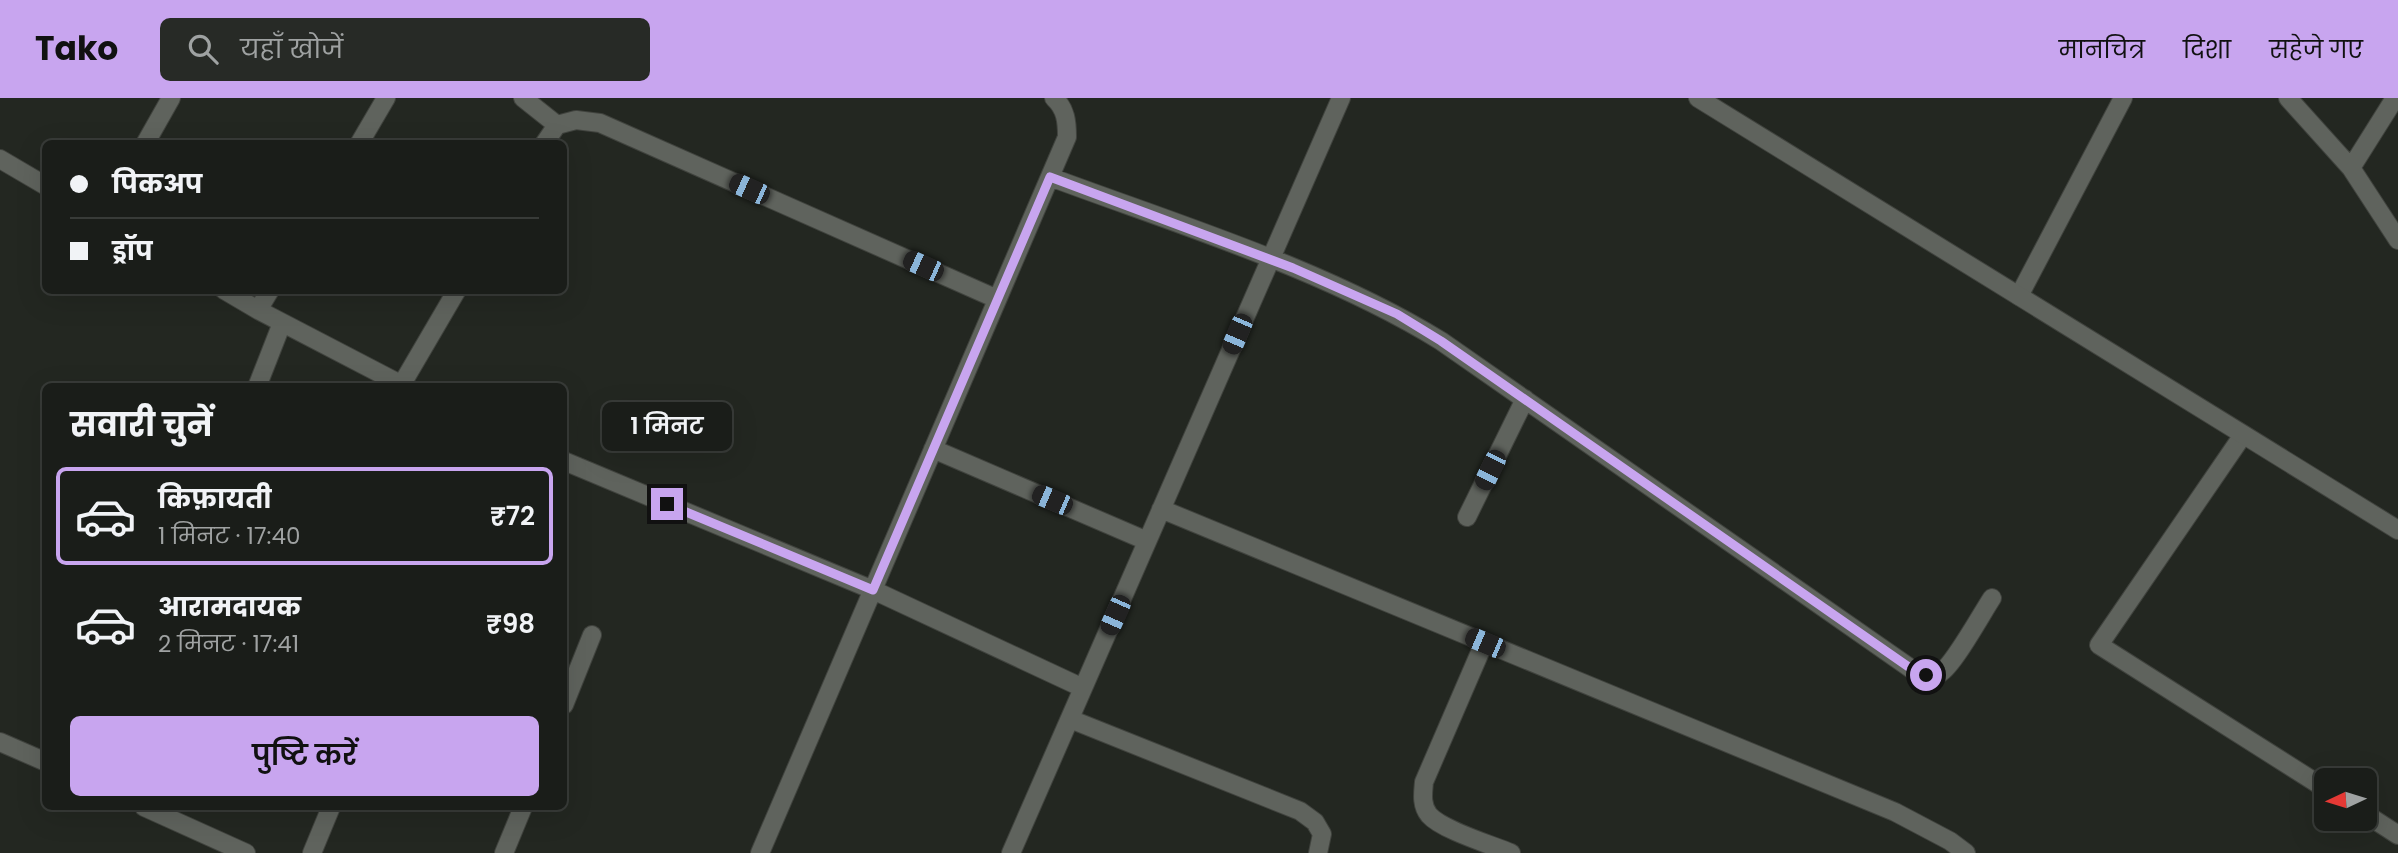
<!DOCTYPE html>
<html lang="hi">
<head>
<meta charset="utf-8">
<style>
	:root { --surface:#1a1d19; --page:#272a26; --text:#f1f3f6; --muted:#9fa2a2; --line:#383b38; --accent:#c8a5ef }
	body { margin:0; font-family:Poppins,"Noto Sans Devanagari",sans-serif; background:var(--page); color:var(--text); height:100vh; display:flex; flex-direction:column; font-size:26px; white-space:nowrap }
	* { box-sizing:border-box; margin:0 }
	p { font-size:23px; color:var(--muted) }
	.icon { flex:none; width:38px; height:38px; fill:none; stroke:currentColor; stroke-width:2; stroke-linecap:round; stroke-linejoin:round }
	.map { position:relative; flex:1; overflow:hidden }
	.drawer { position:absolute; left:42px; top:285px; width:525px; height:427px; display:flex; flex-direction:column; background:var(--surface); border-radius:10px; box-shadow:0 7px 28px #0002,0 0 0 2px var(--line) }
	.drawer>* { flex:none }
	.top-card { position:absolute; left:42px; top:42px; width:525px; height:154px; border-radius:10px; box-shadow:0 7px 28px #0002,0 0 0 2px var(--line); display:grid; align-content:center; height:154px; padding:0 28px; background:var(--surface) }
	.needle { width:46px; rotate:266deg }
	.tools { position:absolute; left:2314px; top:670px; display:grid; gap:14px }
	.tools a { display:grid; place-items:center; width:63px; height:63px; border-radius:10px; background:var(--surface); box-shadow:0 7px 28px #0002,0 0 0 2px var(--line); font-size:35px }
	.end { position:absolute; width:32px; height:32px; margin:-16px; border:9px solid #c8a5ef; background:#111; box-shadow:0 0 0 4px #111 }
	.from { border-radius:50% }
	.bubble { position:absolute; height:49px; border-radius:10px; background:var(--surface); box-shadow:0 7px 28px #0002,0 0 0 2px var(--line); font-size:23px; font-weight:600; line-height:49px; text-align:center }
	.car { position:absolute; width:21px; height:42px; margin:-21px -10px; border-radius:9px; box-shadow:0 0 5px 2px #0007; background:linear-gradient(#222 24%,#8ab4d8 0 40%,#222 0 76%,#8ab4d8 0 86%,#222 0) }
	.top-card b { display:flex; align-items:center; gap:24px; height:66px; font-size:26px }
	.top-card b+b { border-top:2px solid var(--line) }
	.top-card i { width:18px; height:18px; background:var(--text) }
	ul { padding:0; list-style:none }
	li { display:flex; align-items:center; gap:21px; height:98px; margin:0 14px 10px; padding:0 14px; border:4px solid transparent; border-radius:10px }
	li div { flex:1 }
	li b { display:block; font-size:26px }
	li em { font-style:normal; font-weight:600 }
	li.selected { border-color:var(--accent) }
	li>.icon { width:63px; height:63px; stroke-width:1.5 }
	h2 { padding:0 28px; font-size:32px; line-height:84px }
	.action { display:flex; gap:14px; margin-top:auto; padding:14px 28px }
	.action a { flex:1; height:80px; border-radius:10px; background:var(--accent); color:#111; font-size:28px; font-weight:600; line-height:80px; text-align:center }
	header { display:flex; align-items:center; gap:42px; box-sizing:border-box; height:98px; padding:0 35px; background:var(--accent); color:#111 }
	header strong { font-size:33px }
	nav { display:flex; gap:38px; margin-inline-start:auto; font-size:24px }
	.search { width:490px; height:63px; background:var(--page); display:flex; align-items:center; gap:18px; box-sizing:border-box; padding:0 24px; border-radius:10px; color:var(--muted); font-size:26px }
	.map>svg:first-child { display:block }
	.lines { fill:none; stroke-linecap:round; stroke-linejoin:round }
	.street-casing { stroke:#40433e; stroke-width:20 }
	.secondary-casing { stroke:#40433e; stroke-width:20 }
	.street { stroke:#5f635d; stroke-width:18 }
	.secondary { stroke:#5f635d; stroke-width:18 }
	.route { stroke:#c8a5ef; stroke-width:9 }
</style>
</head>
<body>
<header>
<strong>Tako</strong>
<div class="search"><svg class="icon" aria-label="search" viewBox="0 0 24 24"><circle cx="10" cy="10" r="6"/><path d="M15 15l6 6"/></svg>यहाँ खोजें</div>
<nav><a>मानचित्र</a><a>दिशा</a><a>सहेजे गए</a></nav>
</header>
<div class="map">
<svg width="2398" height="755" viewBox="0 0 2398 755">
	<rect width="100%" height="100%" fill="#232721"/>
	<g class="lines">
		<g class="street-casing">
			<path id="street" d="M523 0 557 27
				M2288 0 2351 70 2398 142
				M145 46 171 0
				M359 46 386 0
				M544 46 557 27 576 22 600 25 997 201
				M0 61 46 88
				M2351 70 2395 0
				M1050 79C1179 127 1324 171 1441 243L1913 572C1922 576 1931 580 1940 575 1953 568 1982 515 1992 500
				M224 192 258 212 406 289
				M2019 198 2123 0
				M258 212 270 192
				M402 286 457 192
				M257 289 282 225
				M2243 337 2099 547 2326 691
				M933 351 1147 443
				M564 363 873 492 1083 590
				M1161 411 1895 714 1950 743 1966 755
				M1467 419 1525 301
				M1484 545 1424 684C1423 695 1421 707 1429 717 1442 732 1492 747 1511 755
				M564 607 592 537
				M1070 621 1300 713 1315 724 1322 736 1318 755
				M0 644 46 664
				M144 709 246 755
				M2364 715 2398 737
				M312 755 331 709
				M504 755 523 709
				M760 755 1067 39C1067 24 1066 11 1054 0
				M1011 755 1341 0"/>
		</g>
		<g class="secondary-casing">
			<path id="secondary" d="M1698 0 2398 432"/>
		</g>
		<use href="#street" class="street"/>
		<use href="#secondary" class="secondary"/>
	</g>
	<g class="lines">
		<path class="route" d="M667 406 873 492 1050 79 1293 170 1397 216 1441 243 1913 572 1926 577"/>
	</g>
</svg>
<div class="tools">
<a><svg class="needle" viewBox="-14 -14 28 28"><path d="M0-13l5 13h-10z" fill="#e53935"/><path d="M0 13l5-13h-10z" fill="#9fa2a2"/></svg></a>
</div>
<i class="end from" style="left:1926px;top:577px"></i>
<i class="end" style="left:667px;top:406px"></i>
<div class="bubble" style="left:602px;top:304px;width:130px">1 मिनट</div>
<i class="car" style="left:749px;top:91px;rotate:294deg"></i>
<i class="car" style="left:923px;top:168px;rotate:294deg"></i>
<i class="car" style="left:1237px;top:236px;rotate:203deg"></i>
<i class="car" style="left:1490px;top:372px;rotate:206deg"></i>
<i class="car" style="left:1052px;top:402px;rotate:293deg"></i>
<i class="car" style="left:1115px;top:517px;rotate:204deg"></i>
<i class="car" style="left:1485px;top:545px;rotate:293deg"></i>
<div class="top-card">
<b><i class="from"></i>पिकअप</b>
<b><i></i>ड्रॉप</b>
</div>
<section class="drawer">
<h2>सवारी चुनें</h2>
<ul>
<li class="selected"><svg class="icon" aria-label="car" viewBox="0 0 24 24"><path d="M5 17H2v-5l4-1 3-4h7l3 4 3 1v5h-3M9 17h6M6 11h13"/><circle cx="7" cy="17" r="2"/><circle cx="17" cy="17" r="2"/></svg><div><b>किफ़ायती</b><p>1 मिनट · 17:40</p></div><em>₹72</em></li>
<li><svg class="icon" aria-label="car" viewBox="0 0 24 24"><path d="M5 17H2v-5l4-1 3-4h7l3 4 3 1v5h-3M9 17h6M6 11h13"/><circle cx="7" cy="17" r="2"/><circle cx="17" cy="17" r="2"/></svg><div><b>आरामदायक</b><p>2 मिनट · 17:41</p></div><em>₹98</em></li>
</ul>
<div class="action"><a>पुष्टि करें</a></div>
</section>
</div>
</body>
</html>
